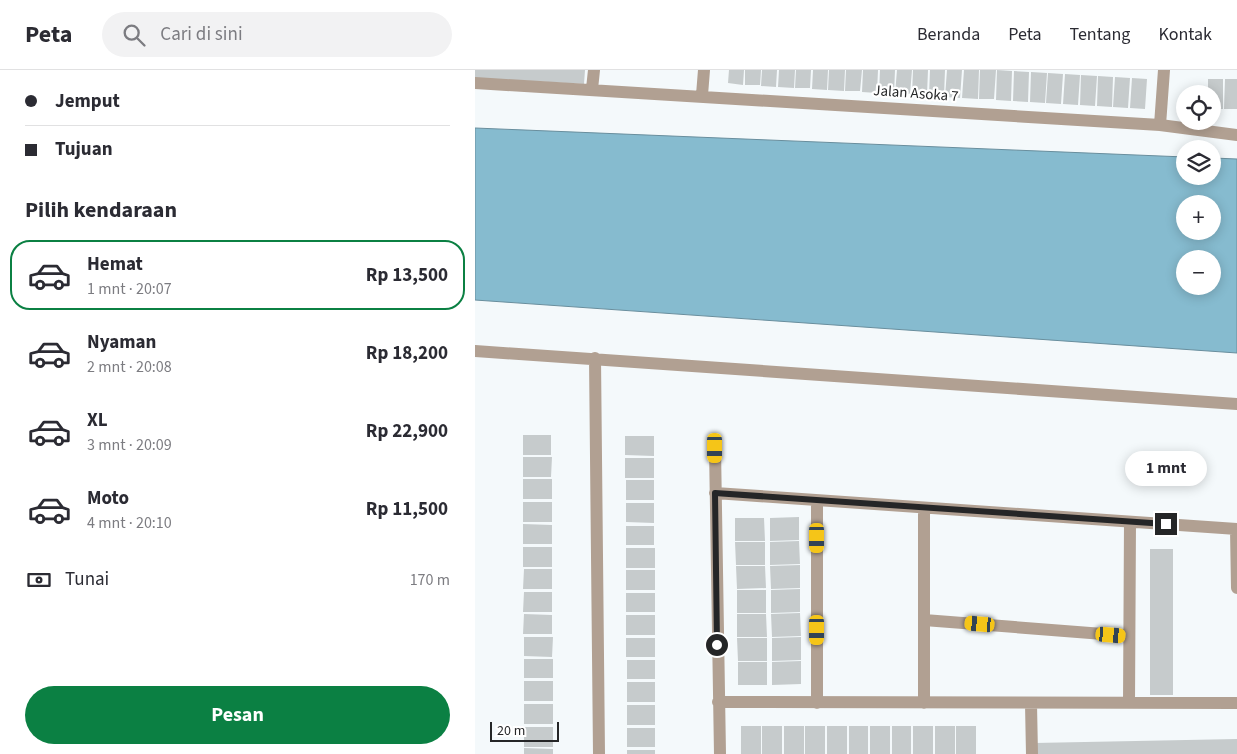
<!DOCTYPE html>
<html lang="id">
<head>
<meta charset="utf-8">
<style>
	:root { --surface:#fff; --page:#f2f2f3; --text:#2b2b33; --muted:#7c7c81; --line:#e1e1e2; --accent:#0b8043 }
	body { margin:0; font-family:"Source Sans 3",sans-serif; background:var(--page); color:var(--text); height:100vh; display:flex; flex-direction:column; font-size:19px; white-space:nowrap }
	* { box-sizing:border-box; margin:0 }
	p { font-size:16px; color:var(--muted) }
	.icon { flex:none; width:28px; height:28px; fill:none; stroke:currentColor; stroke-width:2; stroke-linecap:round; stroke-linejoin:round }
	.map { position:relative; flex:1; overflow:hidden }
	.side { display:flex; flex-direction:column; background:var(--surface); width:475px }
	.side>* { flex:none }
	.top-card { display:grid; align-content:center; height:110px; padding:0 25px; background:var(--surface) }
	.fabs { position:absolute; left:701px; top:15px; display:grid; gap:10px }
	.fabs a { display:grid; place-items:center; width:45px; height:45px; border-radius:50%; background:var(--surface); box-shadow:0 2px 12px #0003; font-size:25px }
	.scale { position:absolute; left:15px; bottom:12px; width:69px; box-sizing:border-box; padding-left:5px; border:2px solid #252627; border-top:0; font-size:14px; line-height:18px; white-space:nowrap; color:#252627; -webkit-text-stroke:4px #fff; paint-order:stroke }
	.end { position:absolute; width:22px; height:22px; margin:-11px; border:6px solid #252627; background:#fff; box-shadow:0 0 0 2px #fff }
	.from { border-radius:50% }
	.bubble { position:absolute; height:35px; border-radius:18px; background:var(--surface); box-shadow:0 2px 12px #0003; font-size:16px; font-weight:700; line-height:35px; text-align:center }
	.car { position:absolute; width:15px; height:30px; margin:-15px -8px; border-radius:6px; box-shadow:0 0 4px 1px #0007; background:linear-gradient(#f5c518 24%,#345 0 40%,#f5c518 0 76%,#345 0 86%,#f5c518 0) }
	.top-card b { display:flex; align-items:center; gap:18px; height:48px; font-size:19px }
	.top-card b+b { border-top:1px solid var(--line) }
	.top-card i { width:12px; height:12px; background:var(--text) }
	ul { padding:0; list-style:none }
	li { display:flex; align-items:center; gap:15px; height:70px; margin:0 10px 8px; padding:0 15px; border:2px solid transparent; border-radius:20px }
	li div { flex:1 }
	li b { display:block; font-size:19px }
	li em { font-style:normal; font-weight:700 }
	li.selected { border-color:var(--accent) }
	li>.icon { width:45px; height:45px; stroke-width:1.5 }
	h2 { padding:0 25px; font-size:22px; line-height:60px }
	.pay { display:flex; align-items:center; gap:12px; height:55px; padding:0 25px; font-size:19px }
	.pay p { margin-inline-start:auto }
	.primary-button { display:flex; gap:10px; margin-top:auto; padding:10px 25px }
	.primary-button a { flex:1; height:58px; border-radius:30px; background:var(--accent); color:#fff; font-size:20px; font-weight:700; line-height:58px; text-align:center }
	header { display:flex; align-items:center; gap:30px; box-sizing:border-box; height:70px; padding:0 25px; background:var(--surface); border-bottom:1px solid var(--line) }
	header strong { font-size:24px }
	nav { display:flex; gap:28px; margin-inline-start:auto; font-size:18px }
	.search { width:350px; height:45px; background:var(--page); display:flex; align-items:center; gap:12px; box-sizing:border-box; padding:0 18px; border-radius:28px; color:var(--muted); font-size:19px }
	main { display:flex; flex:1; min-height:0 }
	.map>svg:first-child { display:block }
	.water { fill:#86bbcf; stroke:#698e9d; fill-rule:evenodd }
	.building { fill:#c6cbcc }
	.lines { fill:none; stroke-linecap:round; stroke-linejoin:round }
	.minor { stroke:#b1a092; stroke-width:12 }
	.route { stroke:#252627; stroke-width:6 }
	.labels { text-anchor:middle; stroke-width:4.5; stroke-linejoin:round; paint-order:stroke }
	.street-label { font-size:15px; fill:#252627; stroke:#fff }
</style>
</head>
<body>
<header>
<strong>Peta</strong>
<div class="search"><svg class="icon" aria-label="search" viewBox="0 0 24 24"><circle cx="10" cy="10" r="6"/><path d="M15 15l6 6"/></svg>Cari di sini</div>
<nav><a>Beranda</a><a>Peta</a><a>Tentang</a><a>Kontak</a></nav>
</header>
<main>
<section class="side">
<div class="top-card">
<b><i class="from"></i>Jemput</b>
<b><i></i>Tujuan</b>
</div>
<h2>Pilih kendaraan</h2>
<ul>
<li class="selected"><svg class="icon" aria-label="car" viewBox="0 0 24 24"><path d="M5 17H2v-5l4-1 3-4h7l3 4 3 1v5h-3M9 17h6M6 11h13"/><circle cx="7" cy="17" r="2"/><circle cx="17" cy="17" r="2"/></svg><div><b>Hemat</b><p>1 mnt · 20:07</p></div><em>Rp 13,500</em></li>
<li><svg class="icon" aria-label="car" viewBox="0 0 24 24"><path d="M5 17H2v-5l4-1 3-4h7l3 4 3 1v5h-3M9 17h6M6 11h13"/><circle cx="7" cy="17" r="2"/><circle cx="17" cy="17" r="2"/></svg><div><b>Nyaman</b><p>2 mnt · 20:08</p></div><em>Rp 18,200</em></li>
<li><svg class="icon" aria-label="car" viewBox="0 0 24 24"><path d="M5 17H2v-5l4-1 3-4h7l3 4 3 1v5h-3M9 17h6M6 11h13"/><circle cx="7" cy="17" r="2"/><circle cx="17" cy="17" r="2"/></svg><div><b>XL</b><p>3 mnt · 20:09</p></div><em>Rp 22,900</em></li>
<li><svg class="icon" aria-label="car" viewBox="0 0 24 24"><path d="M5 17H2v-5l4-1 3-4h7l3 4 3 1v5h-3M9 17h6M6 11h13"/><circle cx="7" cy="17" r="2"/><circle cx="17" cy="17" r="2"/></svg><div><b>Moto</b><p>4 mnt · 20:10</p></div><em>Rp 11,500</em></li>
</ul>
<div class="pay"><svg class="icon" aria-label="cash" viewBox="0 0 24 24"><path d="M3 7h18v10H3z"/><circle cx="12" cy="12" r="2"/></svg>Tunai<p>170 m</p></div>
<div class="primary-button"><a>Pesan</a></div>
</section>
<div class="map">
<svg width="762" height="684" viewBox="0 0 762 684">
	<rect width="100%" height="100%" fill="#f4f9fb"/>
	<path class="water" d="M0 58 710 87V106H738V88L762 89V283L0 230ZM710 134H738V161H710ZM710 189H738V216H710Z"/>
	<path class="building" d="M0 0H110L109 14 0 8Z
		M254 0H269L268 15 253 13Z
		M270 0H286L285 15H270Z
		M287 0H302L301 17 286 16Z
		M304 0H320L319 18 303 17Z
		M321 0H336L335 18H320Z
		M338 0H353L352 20 337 19Z
		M354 0H370L369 21 353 20Z
		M371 0H387L385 21H370Z
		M388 0H403L402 23 387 22Z
		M405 0H420L419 24 404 23Z
		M422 0H437L435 24H420Z
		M438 0H453L452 25 437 24Z
		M455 0H470L469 26H454Z
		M472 0H487L485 28 470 27Z
		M489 0H504L503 29 487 28Z
		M505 0H521L519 29H504Z
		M522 0 537 1 536 31 521 30Z
		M539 1 554 2 553 32 538 31Z
		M556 2 572 3 570 33 555 32Z
		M573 3 588 4 586 34 571 33Z
		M590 4 605 5 603 35 588 34Z
		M606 5 622 6 620 36 605 35Z
		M623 6 638 7 637 37 622 36Z
		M640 7 655 8 653 38 638 37Z
		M657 8 672 9 670 39 655 38Z
		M733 9H748V39H738V24H733Z
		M750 9H762V39H749Z
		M48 365H76V385H48Z
		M150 366H179V386L150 385Z
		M48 387H77L76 407H48Z
		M150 388H179V408H150Z
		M48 409H77V429H48Z
		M151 410H179V430H151Z
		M48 432H77V452H48Z
		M151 433H179V453L151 452Z
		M324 447V470L295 471V448Z
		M260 448H289L290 471H260Z
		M48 454 77 455V474H48Z
		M151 456H179V475H151Z
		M324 471 325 494 295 495V472Z
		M260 472H290V495H261Z
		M48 477H77V497H48Z
		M151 478H180V498H151Z
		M675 479H698V625H675Z
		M325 495V518L296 519 295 496Z
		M261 496H290L291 518 262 519Z
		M49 499H77V519H48Z
		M151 500H180V520H151Z
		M325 519V542L296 543V520Z
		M262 520H291V543H262Z
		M49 522H77V542H48Z
		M151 523H180V542H151Z
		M325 543 326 566 297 567 296 544Z
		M49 544 77 545V564H48Z
		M262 544H291L292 567H262Z
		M151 545H180V565H151Z
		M49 567H78L77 587 49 586Z
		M326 567V590L297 591V568Z
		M151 568H180V587H151Z
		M262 568H292V591H263Z
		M49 589H78V608H49Z
		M152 590H180V609H152Z
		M326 591V614L297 615V592Z
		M263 592H292V615H263Z
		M49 611H78V631H49Z
		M152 612H180V632H152Z
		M49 634H78V654H49Z
		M152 635H180V655H152Z
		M266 656H286V684H266Z
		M287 656H307V684H287Z
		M309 656H329V684H309Z
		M330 656H350V684H330Z
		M352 656H372V684H352Z
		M374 656H393V684H374Z
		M395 656H415V684H395Z
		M417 656H436V684H417Z
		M438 656H458V684H438Z
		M460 656H480V684H460Z
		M481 656H501V684H481Z
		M49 657H78V677H49Z
		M152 658H180V677H152Z
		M762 669V684H560L559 673Z
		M49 678 78 679V684H49Z
		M152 680H180V684H152Z"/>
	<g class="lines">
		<path class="minor" d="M0 13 685 55 762 65
			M117 19 119 0
			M227 25 229 0
			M685 55 689 0
			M0 281 762 334
			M120 288 124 684
			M240 378 245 684
			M240 423 762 459
			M342 432V633
			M449 439V633
			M761 459 762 518
			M449 550 654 566
			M243 632 762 633
			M654 633 655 452
			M556 634 557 684"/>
	</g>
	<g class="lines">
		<path class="route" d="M242 575 240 423 691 454"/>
	</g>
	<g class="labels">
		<g class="street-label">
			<text transform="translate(441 23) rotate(4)" y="5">Jalan Asoka 7</text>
		</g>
	</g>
</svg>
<div class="fabs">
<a><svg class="icon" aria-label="locate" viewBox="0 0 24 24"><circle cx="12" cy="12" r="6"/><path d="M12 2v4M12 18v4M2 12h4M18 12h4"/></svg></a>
<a><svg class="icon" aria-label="layers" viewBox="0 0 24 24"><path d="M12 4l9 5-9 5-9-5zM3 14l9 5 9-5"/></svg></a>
<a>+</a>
<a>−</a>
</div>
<div class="scale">20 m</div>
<i class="end from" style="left:242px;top:575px"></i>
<i class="end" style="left:691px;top:454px"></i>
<div class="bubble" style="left:650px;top:381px;width:82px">1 mnt</div>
<i class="car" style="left:240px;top:378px;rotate:180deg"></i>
<i class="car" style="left:342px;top:468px;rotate:180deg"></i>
<i class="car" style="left:505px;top:554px;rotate:275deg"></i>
<i class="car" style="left:342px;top:560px;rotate:180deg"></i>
<i class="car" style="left:636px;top:565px;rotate:95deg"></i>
</div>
</main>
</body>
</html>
